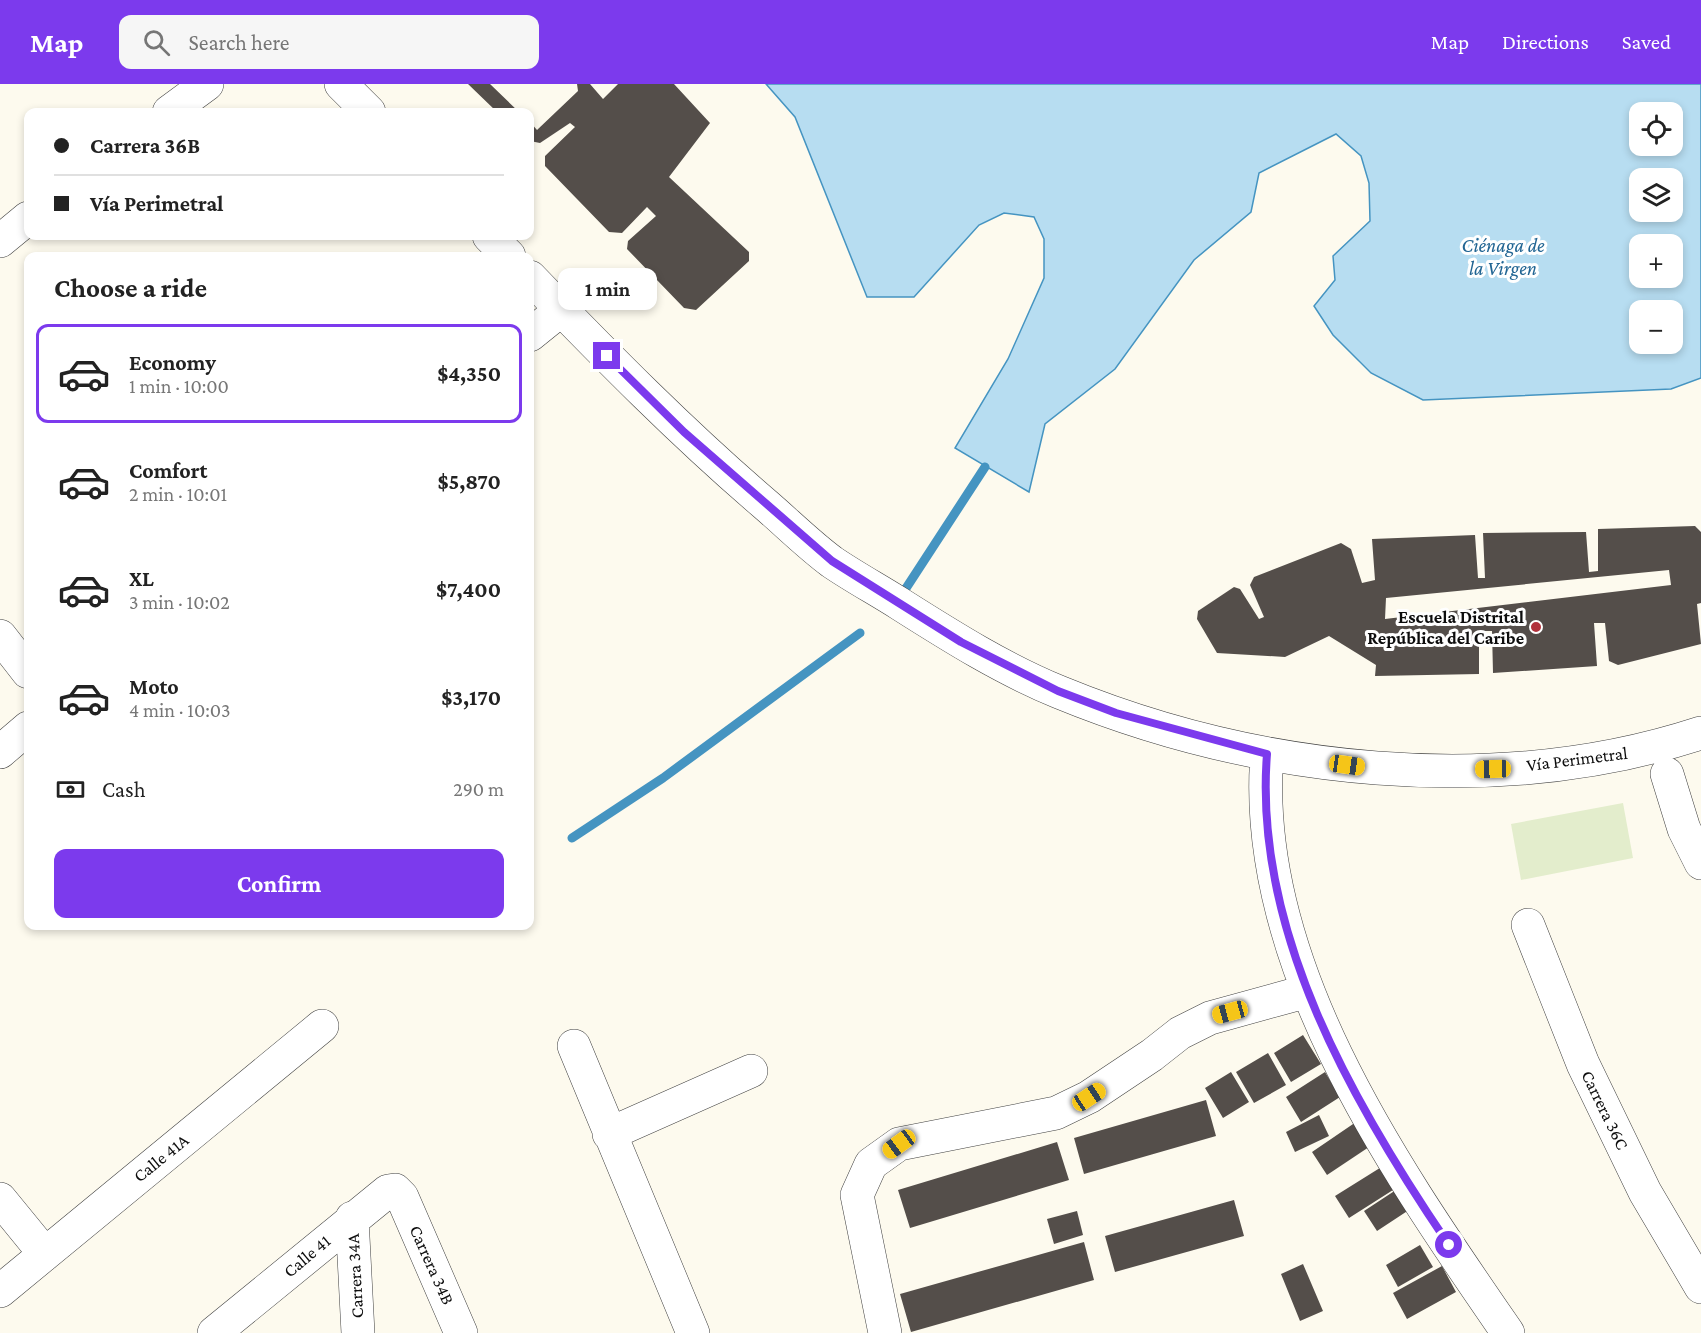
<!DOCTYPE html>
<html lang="en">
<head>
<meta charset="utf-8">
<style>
	:root { --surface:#fff; --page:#f6f6f6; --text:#222; --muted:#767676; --line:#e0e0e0; --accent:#7c3aed }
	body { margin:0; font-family:"Crimson Pro",serif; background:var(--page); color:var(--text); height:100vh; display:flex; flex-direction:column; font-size:22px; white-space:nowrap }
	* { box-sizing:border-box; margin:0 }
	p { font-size:20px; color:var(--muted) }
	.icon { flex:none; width:33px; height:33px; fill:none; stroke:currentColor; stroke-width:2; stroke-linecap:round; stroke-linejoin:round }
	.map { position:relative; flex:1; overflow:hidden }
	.drawer { position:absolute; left:24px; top:168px; width:510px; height:678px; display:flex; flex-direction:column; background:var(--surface); border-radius:12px; box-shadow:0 3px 9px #0003 }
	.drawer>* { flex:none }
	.guide { position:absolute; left:24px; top:24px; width:510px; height:132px; border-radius:12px; box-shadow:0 3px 9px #0003; display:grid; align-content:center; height:132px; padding:0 30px; background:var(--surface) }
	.fabs { position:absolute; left:1629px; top:18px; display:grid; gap:12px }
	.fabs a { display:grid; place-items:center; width:54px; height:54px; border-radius:12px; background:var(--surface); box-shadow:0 3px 9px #0003; font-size:30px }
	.end { position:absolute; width:27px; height:27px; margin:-14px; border:8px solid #7c3aed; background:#fff; box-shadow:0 0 0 3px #fff }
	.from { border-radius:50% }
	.bubble { position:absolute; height:42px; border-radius:12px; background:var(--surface); box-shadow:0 3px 9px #0003; font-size:20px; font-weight:700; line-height:42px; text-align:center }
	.car { position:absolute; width:18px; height:36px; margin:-18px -9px; border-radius:8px; box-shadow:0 0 4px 2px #0007; background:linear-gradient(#f5c518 24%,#345 0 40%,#f5c518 0 76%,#345 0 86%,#f5c518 0) }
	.guide b { display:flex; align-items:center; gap:21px; height:57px; font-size:22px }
	.guide b+b { border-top:2px solid var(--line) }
	.guide i { width:15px; height:15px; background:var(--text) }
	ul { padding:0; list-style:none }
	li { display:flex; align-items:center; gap:18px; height:99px; margin:0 12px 9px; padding:0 18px; border:3px solid transparent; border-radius:12px }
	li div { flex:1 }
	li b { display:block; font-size:22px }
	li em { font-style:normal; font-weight:700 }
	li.current { border-color:var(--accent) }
	li>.icon { width:54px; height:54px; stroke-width:1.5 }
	h2 { padding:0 30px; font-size:27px; line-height:72px }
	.pay { display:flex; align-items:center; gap:15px; height:66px; padding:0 30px; font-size:22px }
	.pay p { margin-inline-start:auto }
	.primary-button { display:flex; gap:12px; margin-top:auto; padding:12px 30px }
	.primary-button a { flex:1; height:69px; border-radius:12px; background:var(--accent); color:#fff; font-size:24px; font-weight:700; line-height:69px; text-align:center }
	header { display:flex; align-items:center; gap:36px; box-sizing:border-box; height:84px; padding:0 30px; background:var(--accent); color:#fff }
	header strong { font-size:28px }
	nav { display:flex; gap:33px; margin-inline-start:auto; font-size:21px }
	.search { width:420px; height:54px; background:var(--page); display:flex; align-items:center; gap:15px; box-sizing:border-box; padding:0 21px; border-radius:12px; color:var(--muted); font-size:22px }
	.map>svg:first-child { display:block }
	.pitch { fill:#e3edcc }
	.water { fill:#b7ddf1; stroke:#4594c1; stroke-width:1.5; fill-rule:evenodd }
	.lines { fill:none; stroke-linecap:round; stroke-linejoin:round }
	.stream { stroke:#4594c1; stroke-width:9 }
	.building { fill:#544e4a; fill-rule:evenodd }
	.minor-casing { stroke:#404040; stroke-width:34 }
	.minor { stroke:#fff; stroke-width:33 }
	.route { stroke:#7c3aed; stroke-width:8 }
	.poi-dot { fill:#b1313b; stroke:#fff; stroke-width:2 }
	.labels { text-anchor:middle; stroke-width:6; stroke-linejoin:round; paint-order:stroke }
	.poi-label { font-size:18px; font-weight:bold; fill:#0d0d0d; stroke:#fff; text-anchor:end }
	.street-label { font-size:18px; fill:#0d0d0d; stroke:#fff }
	.water-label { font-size:20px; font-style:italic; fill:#216593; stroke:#fff }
</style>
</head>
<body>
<header>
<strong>Map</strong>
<div class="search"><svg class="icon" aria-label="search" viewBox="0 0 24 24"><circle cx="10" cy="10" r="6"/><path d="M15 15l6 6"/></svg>Search here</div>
<nav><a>Map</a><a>Directions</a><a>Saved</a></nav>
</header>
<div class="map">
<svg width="1701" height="1249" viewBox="0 0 1701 1249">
	<rect width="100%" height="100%" fill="#fdfaee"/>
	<path class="pitch" d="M1623 719 1633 774 1521 796 1511 740Z"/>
	<path class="water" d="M766 0H1701V294L1671 305 1423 316 1371 289 1333 251 1314 222 1335 196 1333 172 1370 137 1369 99 1361 72 1336 50 1259 89 1251 128 1194 176 1115 285 1045 340 1029 408 955 364 1008 275 1044 194V155L1034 133 1004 129 979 141 914 213H867L795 33ZM1640 28H1672V62H1640ZM1640 94H1672V128H1640ZM1640 160H1672V194H1640ZM1640 226H1672V260H1640Z"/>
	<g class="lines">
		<path class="stream" d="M899 515 985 383
			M572 754 663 694 860 549"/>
	</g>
	<path class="building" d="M468 0H490L519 28H497Z
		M577 0H590L603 15 618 0H674L710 39 669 93 749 168V177L696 226 684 224 627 165 628 157 656 132 647 123 622 149 609 148 545 82V72L575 43 570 39 540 59 530 57V38L537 46 578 7Z
		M1695 442 1701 448V519L1697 520 1701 560 1618 581 1609 577 1605 539H1594L1597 582 1493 589 1492 547H1479V590L1375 592 1376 581 1329 552 1285 573 1217 569 1197 535 1198 527 1234 503 1240 505 1259 535 1264 533 1250 501 1254 493 1341 459 1351 465 1362 499 1375 496 1372 455 1475 451 1478 494H1485L1483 449 1586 448 1589 488 1598 487V445ZM1669 486 1671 501 1385 535 1386 514Z
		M1303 951 1321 980 1291 998 1274 969Z
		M1268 969 1286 1001 1254 1019 1236 988Z
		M1231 988 1249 1018 1223 1034 1205 1004Z
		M1325 988 1340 1013 1301 1038 1286 1013Z
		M1206 1016 1216 1052 1084 1090 1074 1054Z
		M1319 1031 1329 1052 1295 1068 1286 1048Z
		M1356 1038 1372 1061 1327 1091 1312 1068Z
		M1057 1058 1069 1096 910 1144 898 1106Z
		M1391 1077 1404 1099 1349 1134 1335 1112Z
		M1402 1102 1415 1122 1377 1147 1364 1127Z
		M1234 1116 1244 1152 1115 1188 1105 1152Z
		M1077 1127 1083 1151 1054 1160 1047 1135Z
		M1084 1158 1094 1196 911 1248 900 1210Z
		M1420 1161 1433 1183 1398 1203 1386 1181Z
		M1303 1180 1323 1227 1300 1237 1281 1190Z
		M1442 1182 1456 1208 1407 1235 1393 1209Z"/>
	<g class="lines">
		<g class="minor-casing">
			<path id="minor" d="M341 0 369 28
				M169 28 207 0
				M489 152 509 172
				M0 157 28 134
				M530 193C606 272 683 350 766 421 788 440 809 461 832 478 854 493 878 506 900 520 952 553 1003 585 1059 608 1256 689 1496 716 1701 649
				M530 251 561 226
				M0 552 28 588
				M0 668 28 644
				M1267 670C1250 879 1395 1085 1508 1249
				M1667 690 1684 745 1701 779
				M1528 841 1583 980 1645 1108 1701 1203
				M574 962 693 1249
				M609 1050 751 987
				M0 1115 45 1170
				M352 1134 358 1249
				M0 1207 322 942
				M214 1249 388 1107 395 1106 402 1113 461 1249
				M885 1249 857 1111 871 1080 899 1060 1056 1029 1089 1013 1152 971 1180 949 1210 934 1308 907"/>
		</g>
		<use href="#minor" class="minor"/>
	</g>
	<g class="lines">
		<path class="route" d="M607 272 684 348 832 477 961 558 1058 607 1116 629 1267 670C1253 847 1353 1020 1449 1161"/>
	</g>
	<circle class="poi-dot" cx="1536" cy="543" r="6"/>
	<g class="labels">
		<g class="poi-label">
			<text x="1524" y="539">Escuela Distrital<tspan x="1524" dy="21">República del Caribe</tspan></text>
		</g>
		<g class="street-label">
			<text transform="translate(1577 675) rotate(-7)" y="6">Vía Perimetral</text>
			<text transform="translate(1605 1026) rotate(64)" y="6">Carrera 36C</text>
			<text transform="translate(161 1074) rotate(-39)" y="6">Calle 41A</text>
			<text transform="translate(307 1172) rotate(-40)" y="6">Calle 41</text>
			<text transform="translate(432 1181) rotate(66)" y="6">Carrera 34B</text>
			<text transform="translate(355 1192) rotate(-93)" y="6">Carrera 34A</text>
		</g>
		<g class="water-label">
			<text x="1503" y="168">Ciénaga de<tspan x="1503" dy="23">la Virgen</tspan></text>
		</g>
	</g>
</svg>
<div class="fabs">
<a><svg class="icon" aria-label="locate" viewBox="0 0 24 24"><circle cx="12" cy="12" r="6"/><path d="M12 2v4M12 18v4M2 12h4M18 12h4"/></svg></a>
<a><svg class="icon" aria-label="layers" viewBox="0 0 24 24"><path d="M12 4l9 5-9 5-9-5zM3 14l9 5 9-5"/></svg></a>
<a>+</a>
<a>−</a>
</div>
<i class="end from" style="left:1449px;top:1161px"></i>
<i class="end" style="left:607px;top:272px"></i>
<div class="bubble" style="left:558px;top:184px;width:99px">1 min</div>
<i class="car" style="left:1347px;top:681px;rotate:98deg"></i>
<i class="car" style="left:1493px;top:685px;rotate:269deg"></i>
<i class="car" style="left:1230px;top:928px;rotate:255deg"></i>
<i class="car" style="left:1089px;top:1013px;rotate:57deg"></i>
<i class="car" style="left:899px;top:1060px;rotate:234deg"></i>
<div class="guide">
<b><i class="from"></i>Carrera 36B</b>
<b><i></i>Vía Perimetral</b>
</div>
<section class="drawer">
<h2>Choose a ride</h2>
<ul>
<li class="current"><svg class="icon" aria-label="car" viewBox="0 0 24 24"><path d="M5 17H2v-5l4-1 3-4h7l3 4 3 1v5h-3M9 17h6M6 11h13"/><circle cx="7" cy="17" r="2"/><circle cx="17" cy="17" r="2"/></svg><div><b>Economy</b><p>1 min · 10:00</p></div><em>$4,350</em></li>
<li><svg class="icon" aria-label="car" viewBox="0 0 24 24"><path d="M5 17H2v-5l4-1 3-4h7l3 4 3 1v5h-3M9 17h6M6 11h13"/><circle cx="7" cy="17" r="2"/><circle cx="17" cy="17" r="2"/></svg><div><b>Comfort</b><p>2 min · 10:01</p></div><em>$5,870</em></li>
<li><svg class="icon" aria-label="car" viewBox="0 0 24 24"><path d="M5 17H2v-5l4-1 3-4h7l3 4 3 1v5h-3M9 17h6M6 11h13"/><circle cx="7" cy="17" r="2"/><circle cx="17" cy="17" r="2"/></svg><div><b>XL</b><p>3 min · 10:02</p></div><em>$7,400</em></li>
<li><svg class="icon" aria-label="car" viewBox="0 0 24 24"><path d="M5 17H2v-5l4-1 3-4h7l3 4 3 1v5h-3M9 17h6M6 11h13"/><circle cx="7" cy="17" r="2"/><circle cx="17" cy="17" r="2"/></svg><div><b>Moto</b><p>4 min · 10:03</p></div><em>$3,170</em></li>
</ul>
<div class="pay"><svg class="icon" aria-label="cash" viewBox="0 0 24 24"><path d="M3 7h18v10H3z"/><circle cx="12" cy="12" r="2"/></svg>Cash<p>290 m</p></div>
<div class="primary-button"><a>Confirm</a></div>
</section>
</div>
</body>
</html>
